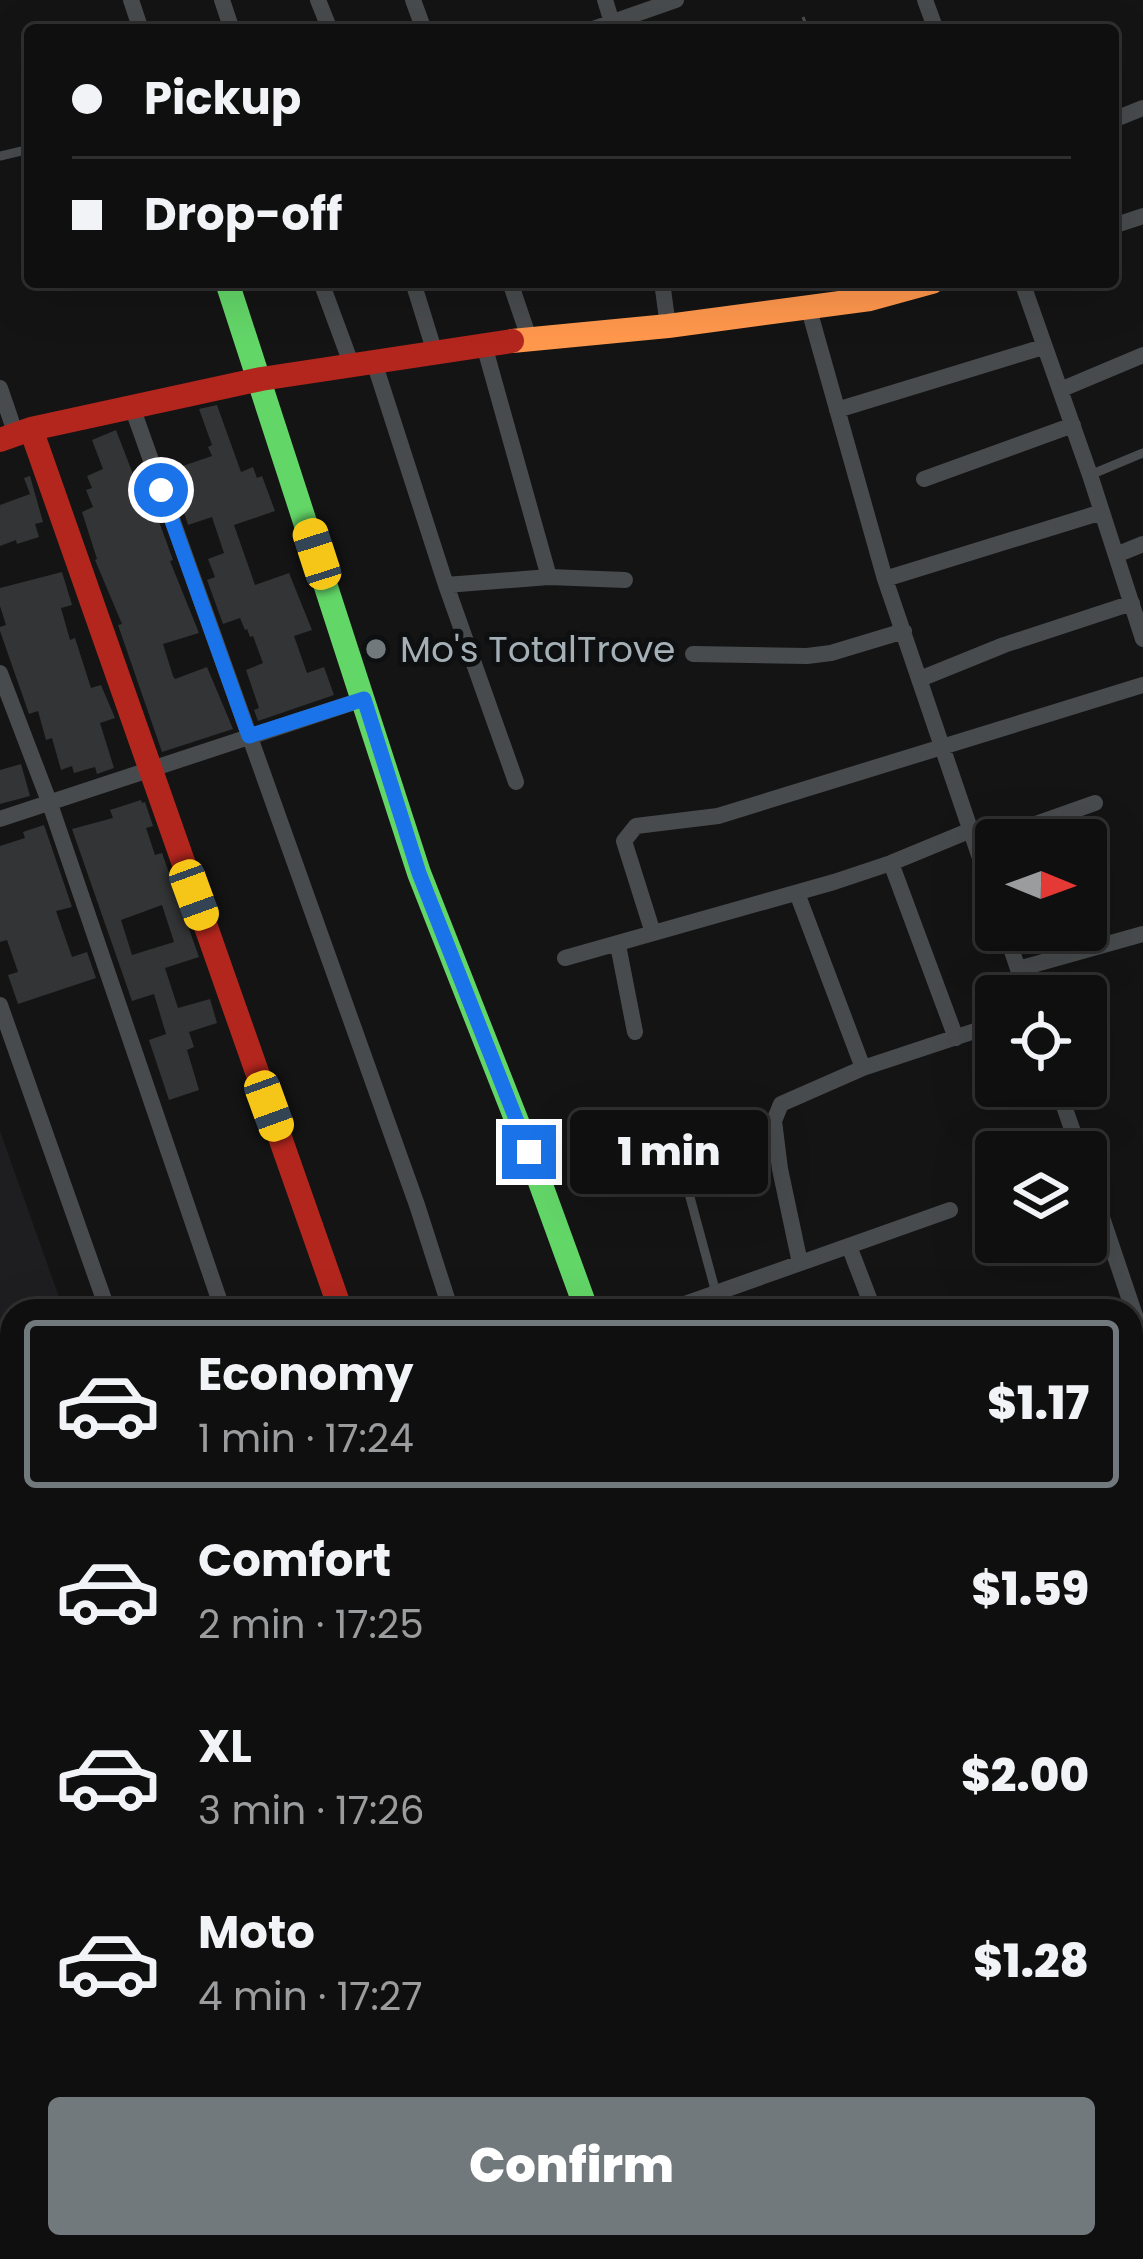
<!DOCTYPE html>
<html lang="en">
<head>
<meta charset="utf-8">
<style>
	:root { --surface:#0f0f0f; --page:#181818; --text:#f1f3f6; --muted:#9b9c9e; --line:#2f2f2f; --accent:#72797d }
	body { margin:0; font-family:Poppins,sans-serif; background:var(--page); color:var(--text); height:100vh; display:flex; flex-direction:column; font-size:45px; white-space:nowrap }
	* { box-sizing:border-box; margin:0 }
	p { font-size:39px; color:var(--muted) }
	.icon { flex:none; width:66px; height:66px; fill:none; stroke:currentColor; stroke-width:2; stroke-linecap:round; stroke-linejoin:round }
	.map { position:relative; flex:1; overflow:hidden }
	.sheet { position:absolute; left:0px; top:1299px; width:1143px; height:960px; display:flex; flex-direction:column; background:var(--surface); border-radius:36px 36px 0 0; box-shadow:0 12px 48px #0002,0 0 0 3px var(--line) }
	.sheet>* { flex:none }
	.hud { position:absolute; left:24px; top:24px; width:1095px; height:264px; border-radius:12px; box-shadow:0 12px 48px #0002,0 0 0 3px var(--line); display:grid; align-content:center; height:264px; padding:0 48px; background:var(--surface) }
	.needle { width:78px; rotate:91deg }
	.fabs { position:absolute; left:975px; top:819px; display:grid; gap:24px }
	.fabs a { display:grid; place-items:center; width:132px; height:132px; border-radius:12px; background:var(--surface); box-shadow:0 12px 48px #0002,0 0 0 3px var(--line); font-size:60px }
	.end { position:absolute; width:54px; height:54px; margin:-27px; border:15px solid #1a73e8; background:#fff; box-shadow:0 0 0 6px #fff }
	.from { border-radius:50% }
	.bubble { position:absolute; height:84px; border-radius:12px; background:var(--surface); box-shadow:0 12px 48px #0002,0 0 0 3px var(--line); font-size:39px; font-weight:800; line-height:84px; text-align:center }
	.car { position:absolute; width:36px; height:72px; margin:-36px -18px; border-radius:15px; box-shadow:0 0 9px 3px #0007; background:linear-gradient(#f5c518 24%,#345 0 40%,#f5c518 0 76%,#345 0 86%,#f5c518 0) }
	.hud b { display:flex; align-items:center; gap:42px; height:114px; font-size:45px }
	.hud b+b { border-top:3px solid var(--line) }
	.hud i { width:30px; height:30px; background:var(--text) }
	ul { padding:21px 0 0; list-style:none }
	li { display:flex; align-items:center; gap:36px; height:168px; margin:0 24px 18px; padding:0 24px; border:6px solid transparent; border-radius:12px }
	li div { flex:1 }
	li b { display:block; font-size:45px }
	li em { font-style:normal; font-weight:800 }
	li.current { border-color:var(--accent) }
	li>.icon { width:108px; height:108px; stroke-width:1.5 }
	.cta { display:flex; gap:24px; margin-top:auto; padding:24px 48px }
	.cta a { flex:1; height:138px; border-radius:12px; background:var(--accent); color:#fff; font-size:48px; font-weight:800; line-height:138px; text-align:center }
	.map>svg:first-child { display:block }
	.built { fill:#1e1e20 }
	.building { fill:#333435; fill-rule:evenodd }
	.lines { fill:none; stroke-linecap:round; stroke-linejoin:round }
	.path { stroke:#4a4d4f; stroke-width:3; stroke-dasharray:6 9; stroke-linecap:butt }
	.lane { stroke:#484b4d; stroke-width:9 }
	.street { stroke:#484b4d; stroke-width:16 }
	.fast { stroke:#63d668; stroke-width:24 }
	.slow { stroke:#ff974d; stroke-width:24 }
	.jam { stroke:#b3261e; stroke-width:24 }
	.route { stroke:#1a73e8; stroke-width:15 }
	.poi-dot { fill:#72797d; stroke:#0e0f10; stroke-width:4.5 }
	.labels { text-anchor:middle; stroke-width:10; stroke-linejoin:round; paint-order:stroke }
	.poi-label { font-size:36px; fill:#a4afb6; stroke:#0e0f10; text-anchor:start }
</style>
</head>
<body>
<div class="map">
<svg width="1143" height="2259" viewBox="0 0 1143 2259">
	<rect width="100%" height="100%" fill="#141414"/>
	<path class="built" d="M0 1131 64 1311H12V2247H398L403 2259H0Z"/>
	<path class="building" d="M217 405 241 472 253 467 257 478 262 476 275 511 234 525 255 585 289 573 312 630 294 636 307 673 324 667 334 695 258 721 254 710 259 708 246 670 263 663 253 636 250 637 247 629 245 630 240 618 223 624 207 580 215 577 208 559 224 553 212 517 188 525 171 470 212 456 208 447 212 445 199 409Z
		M116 430 146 508 153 505 173 560 170 561 199 633 163 644 173 676 175 679 207 667 233 729 162 752 118 625 122 624 95 560 97 559 82 512 93 507 86 490 92 488 87 476 103 469 92 440Z
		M30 476 43 522 35 524 39 537 17 544 16 540 0 546V505L30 494 24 478Z
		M62 572 72 605 61 608 70 640 75 638 91 688 101 685 115 718 100 723 114 768 97 774 95 767 74 773 72 766 61 770 52 738 46 740 38 711 29 714 0 631V627L6 625 0 606V588Z
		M21 764 30 796 0 804V770Z
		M141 800 142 803 145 802 153 826 146 828 155 855 162 853 199 957 165 968 178 1008 210 999 217 1023 189 1032 194 1047 187 1050 199 1090 169 1100 149 1040 166 1034 154 994 132 1001 72 829 113 818 110 810ZM162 905 174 942 132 955 121 920Z
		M44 825 72 907 56 911 72 957 87 952 96 978 18 1004 8 975 18 972 7 940 0 942V846L25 838 23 832Z"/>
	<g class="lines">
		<path class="path" d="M803 17 808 30"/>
		<path class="lane" d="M0 156 30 149
			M1090 475 1143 453
			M687 1186 716 1293"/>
		<path class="street" d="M131 0 141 30
			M222 0 232 30
			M318 0 330 30
			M413 0 424 30
			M605 0 614 29
			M925 0 936 30
			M590 30 676 0
			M1113 120 1143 108
			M1113 226 1143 216
			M321 282 352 366
			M413 282 435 353
			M510 282 529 338
			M662 282 668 326
			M1022 282 1090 475 1143 639
			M808 306 885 579 996 905
			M484 345 549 577
			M374 362 446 585 516 782
			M0 388 16 435
			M1060 390 1143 355
			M132 407 417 1205 451 1311
			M837 410 1043 347
			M924 479 1073 425
			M1116 555 1143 544
			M885 579 1102 512
			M446 585 549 577 625 580
			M693 654 807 656 831 653 904 631
			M0 673 50 804 223 1311
			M920 679 1004 645 1132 603
			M0 819 364 699
			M976 845 1095 803
			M891 863 956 1038
			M797 893 863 1068
			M1005 930 1027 996
			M653 933 624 841 636 826 718 816 1143 685
			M618 945 635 1032
			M565 958 834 882 891 863 971 830
			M1018 969 1143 934
			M0 1005 108 1311
			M1057 1086 1080 1152
			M1086 1170 1143 1339
			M849 1246 874 1311
			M800 1263 780 1169 774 1121 781 1104 863 1068 996 1024
			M665 1311 950 1210
			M1131 1564 1143 1560
			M1131 1785 1143 1781
			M1131 1969 1143 1968
			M1131 2185 1143 2184
			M439 2247 443 2259"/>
		<path class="fast" d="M227 282 419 873 529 1152 587 1311"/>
		<path class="slow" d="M512 341 668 326 870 299 932 282"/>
		<path class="jam" d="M31 429 341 1311
			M0 440 31 429 261 379 512 341"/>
	</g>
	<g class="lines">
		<path class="route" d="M161 490 249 736 364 699 419 873 529 1152"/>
	</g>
	<circle class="poi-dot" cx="376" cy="649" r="12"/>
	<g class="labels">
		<g class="poi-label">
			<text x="400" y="662">Mo's TotalTrove</text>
		</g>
	</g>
</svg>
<div class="fabs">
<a><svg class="needle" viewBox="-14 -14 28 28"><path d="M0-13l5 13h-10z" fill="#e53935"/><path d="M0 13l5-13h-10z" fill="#9b9c9e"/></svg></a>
<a><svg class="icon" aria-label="locate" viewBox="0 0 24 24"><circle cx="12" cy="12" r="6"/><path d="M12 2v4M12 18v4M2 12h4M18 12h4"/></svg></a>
<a><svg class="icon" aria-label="layers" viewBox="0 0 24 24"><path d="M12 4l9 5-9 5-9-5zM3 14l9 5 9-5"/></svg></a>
</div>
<i class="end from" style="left:161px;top:490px"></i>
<i class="end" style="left:529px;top:1152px"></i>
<div class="bubble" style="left:570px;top:1110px;width:198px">1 min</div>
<i class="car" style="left:317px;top:554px;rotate:342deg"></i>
<i class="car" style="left:194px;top:895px;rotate:160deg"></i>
<i class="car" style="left:269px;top:1106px;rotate:160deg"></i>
<div class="hud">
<b><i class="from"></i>Pickup</b>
<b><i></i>Drop-off</b>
</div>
<section class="sheet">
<ul>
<li class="current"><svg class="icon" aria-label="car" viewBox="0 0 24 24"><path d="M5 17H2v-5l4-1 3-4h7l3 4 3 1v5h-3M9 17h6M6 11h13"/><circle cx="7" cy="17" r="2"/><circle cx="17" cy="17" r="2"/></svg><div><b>Economy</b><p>1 min · 17:24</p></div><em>$1.17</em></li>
<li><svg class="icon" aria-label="car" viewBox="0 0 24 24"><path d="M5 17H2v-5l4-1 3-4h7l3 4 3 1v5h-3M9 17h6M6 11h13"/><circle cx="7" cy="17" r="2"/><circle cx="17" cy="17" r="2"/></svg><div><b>Comfort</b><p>2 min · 17:25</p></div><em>$1.59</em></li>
<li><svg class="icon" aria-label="car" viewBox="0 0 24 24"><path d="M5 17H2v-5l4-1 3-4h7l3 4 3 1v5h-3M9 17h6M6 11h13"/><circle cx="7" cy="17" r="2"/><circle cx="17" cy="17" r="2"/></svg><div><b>XL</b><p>3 min · 17:26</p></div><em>$2.00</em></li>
<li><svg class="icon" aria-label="car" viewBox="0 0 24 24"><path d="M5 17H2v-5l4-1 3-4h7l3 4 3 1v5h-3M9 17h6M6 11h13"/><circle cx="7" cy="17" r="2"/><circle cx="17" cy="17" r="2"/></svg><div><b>Moto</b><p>4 min · 17:27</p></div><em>$1.28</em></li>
</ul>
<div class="cta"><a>Confirm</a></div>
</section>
</div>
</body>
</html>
